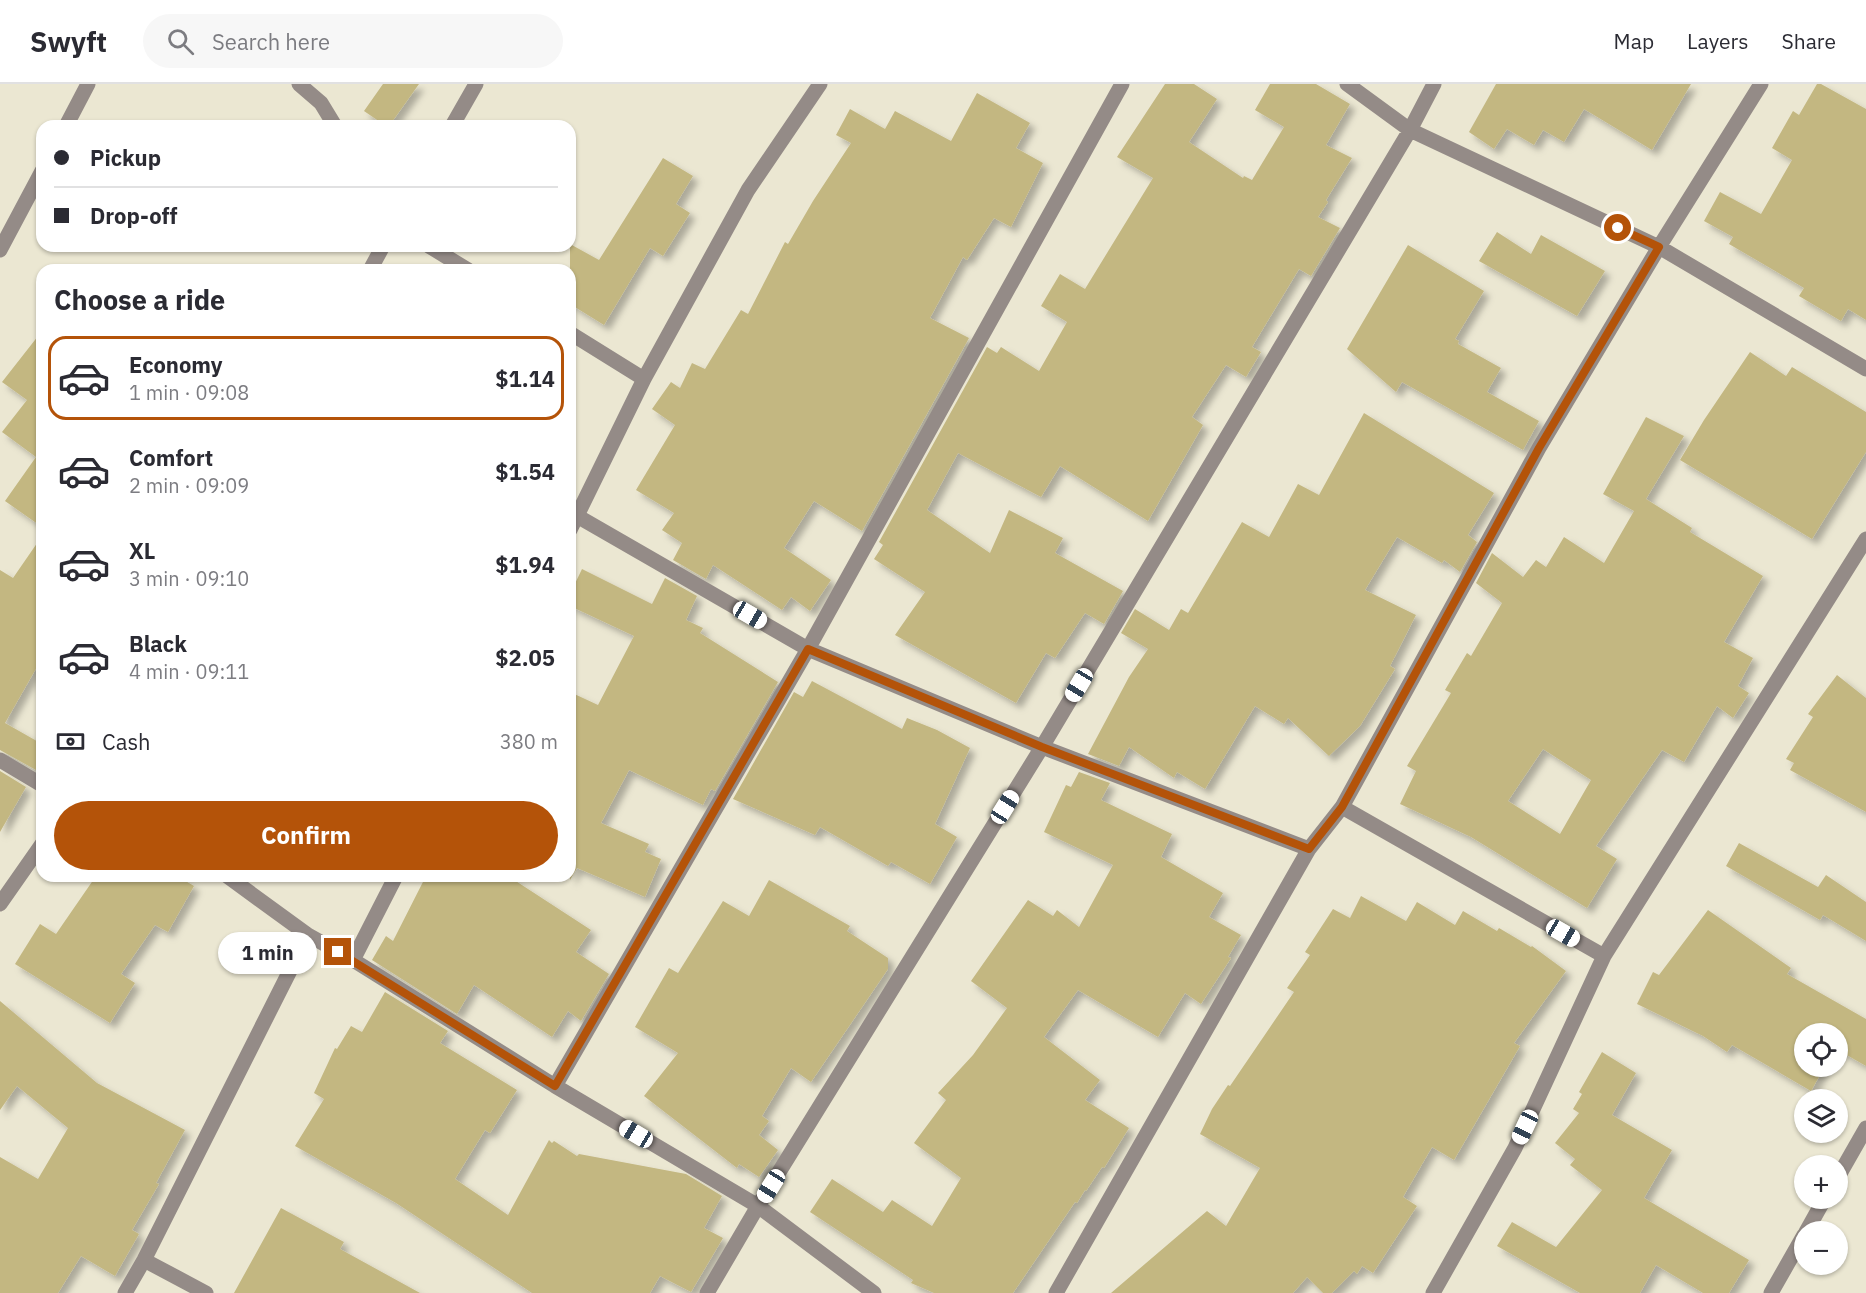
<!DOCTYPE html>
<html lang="en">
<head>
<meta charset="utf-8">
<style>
	:root { --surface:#fff; --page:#f7f7f7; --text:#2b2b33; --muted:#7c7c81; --line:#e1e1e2; --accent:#b45309 }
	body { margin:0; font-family:"IBM Plex Sans",sans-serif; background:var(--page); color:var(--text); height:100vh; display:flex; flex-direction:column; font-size:22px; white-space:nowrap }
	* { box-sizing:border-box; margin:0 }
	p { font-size:20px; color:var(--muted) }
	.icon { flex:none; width:33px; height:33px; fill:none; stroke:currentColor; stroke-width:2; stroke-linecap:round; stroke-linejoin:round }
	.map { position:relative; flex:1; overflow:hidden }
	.details { position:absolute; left:36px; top:180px; width:540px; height:618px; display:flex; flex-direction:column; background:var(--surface); border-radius:18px; box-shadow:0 2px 4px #0004 }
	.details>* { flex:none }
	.guide { position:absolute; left:36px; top:36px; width:540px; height:132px; border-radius:18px; box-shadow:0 2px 4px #0004; display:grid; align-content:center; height:132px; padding:0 18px; background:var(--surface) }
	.controls { position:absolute; left:1794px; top:939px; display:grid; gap:12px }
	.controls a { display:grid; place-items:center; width:54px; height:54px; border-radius:50%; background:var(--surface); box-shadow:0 2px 4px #0004; font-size:30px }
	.end { position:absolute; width:27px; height:27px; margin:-14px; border:8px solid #b45309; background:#fff; box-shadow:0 0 0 3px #fff }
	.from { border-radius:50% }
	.bubble { position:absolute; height:42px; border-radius:21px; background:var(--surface); box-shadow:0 2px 4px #0004; font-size:20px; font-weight:800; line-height:42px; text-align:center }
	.car { position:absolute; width:18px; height:36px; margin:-18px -9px; border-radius:8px; box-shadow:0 0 4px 2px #0007; background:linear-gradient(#fff 24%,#345 0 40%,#fff 0 76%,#345 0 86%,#fff 0) }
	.guide b { display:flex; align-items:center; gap:21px; height:57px; font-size:22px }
	.guide b+b { border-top:2px solid var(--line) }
	.guide i { width:15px; height:15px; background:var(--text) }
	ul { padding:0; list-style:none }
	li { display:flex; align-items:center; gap:18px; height:84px; margin:0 12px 9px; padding:0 6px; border:3px solid transparent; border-radius:18px }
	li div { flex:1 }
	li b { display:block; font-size:22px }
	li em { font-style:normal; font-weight:800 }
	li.active { border-color:var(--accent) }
	li>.icon { width:54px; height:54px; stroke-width:1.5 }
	h2 { padding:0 18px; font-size:27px; line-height:72px }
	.pay { display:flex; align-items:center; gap:15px; height:66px; padding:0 18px; font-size:22px }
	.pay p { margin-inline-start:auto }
	.primary-button { display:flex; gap:12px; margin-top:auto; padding:12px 18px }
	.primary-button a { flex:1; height:69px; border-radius:36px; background:var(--accent); color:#fff; font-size:24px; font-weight:800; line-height:69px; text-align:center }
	header { display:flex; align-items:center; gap:36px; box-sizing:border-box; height:84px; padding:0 30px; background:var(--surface); border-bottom:2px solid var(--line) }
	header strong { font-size:28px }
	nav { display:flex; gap:33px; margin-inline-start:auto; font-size:21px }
	.search { width:420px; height:54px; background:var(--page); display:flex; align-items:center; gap:15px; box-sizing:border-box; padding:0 21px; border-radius:33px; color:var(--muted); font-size:22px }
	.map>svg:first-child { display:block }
	.building { fill:#c3b781; fill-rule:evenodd; filter:url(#shadow) }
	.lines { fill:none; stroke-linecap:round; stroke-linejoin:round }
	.minor { stroke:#948b87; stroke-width:15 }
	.route { stroke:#b45309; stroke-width:8 }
</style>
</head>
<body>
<header>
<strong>Swyft</strong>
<div class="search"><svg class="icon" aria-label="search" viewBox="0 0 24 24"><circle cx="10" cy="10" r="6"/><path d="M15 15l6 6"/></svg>Search here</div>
<nav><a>Map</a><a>Layers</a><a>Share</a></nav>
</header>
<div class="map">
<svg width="1866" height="1209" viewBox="0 0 1866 1209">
	<defs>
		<filter id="shadow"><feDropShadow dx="5.5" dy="5.5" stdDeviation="3" flood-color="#0004"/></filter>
	</defs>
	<rect width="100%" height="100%" fill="#ebe7d2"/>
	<path class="building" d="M383 0H419L389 42H386L364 27Z
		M1165 0H1194L1217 15 1189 58 1243 94 1244 92 1252 96 1284 43 1255 26 1270 0H1316L1350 20 1326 61 1352 74 1326 116 1328 118 1318 133 1340 144 1311 192 1299 185 1252 263 1261 268 1246 293 1226 281 1192 333 1203 341 1148 437 1060 382 1041 413 958 369 927 426 990 469 1009 426 1063 454 1055 469 1123 507 1104 540 1085 529 1055 574 1046 569 1016 619 895 551 925 508 874 475 883 461 879 458 987 263 997 269 1001 263 1039 287 1067 238 1041 222 1060 190 1085 205 1153 94 1117 73Z
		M1496 0H1691L1652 66 1584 25 1564 58 1543 46 1534 61 1507 45 1494 65 1469 48Z
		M1817 0H1821L1866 25V236L1848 225 1841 237 1799 212 1804 204 1729 160 1733 153 1704 137 1720 108 1761 130 1792 76 1772 64 1793 27 1799 31Z
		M977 9 1030 39 1016 64 1043 79 1011 143 994 134 967 176 963 173 930 234 969 254 862 447 814 417 784 464 831 496 810 527 791 513 782 526 713 481 706 495 673 476 682 459 662 446 674 429 636 406 675 341 652 325 671 298 680 304 692 279 705 285 741 226 748 230 785 158 788 160 813 117 851 59 836 51 850 25 885 45 895 27 951 57Z
		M663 74 693 92 676 120 690 129 663 172 650 164 604 241 570 220V160L599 176Z
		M1497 148 1531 170 1541 151 1605 187 1577 232 1479 177Z
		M1408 161 1484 207 1455 255 1459 257 1458 260 1501 284 1487 308 1539 337 1523 366 1402 298 1396 308 1347 265Z
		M42 247V443L5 417 36 373 2 348 27 316 2 298Z
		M1750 268 1786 292 1792 283 1866 328V368L1812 455 1680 376 1704 336Z
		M1364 329 1494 409 1468 451 1477 458 1460 488 1444 476 1442 479 1397 453 1365 506 1416 531 1390 582 1395 585 1360 642 1329 672 1288 634 1284 640 1255 622 1205 705 1177 688 1174 694 1129 663 1119 682 1088 670 1129 593 1148 565 1121 549 1135 525 1169 546 1181 525 1188 529 1242 438 1269 453 1298 400 1319 411Z
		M1646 333 1684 352 1646 415 1692 444 1690 448 1763 492 1724 558 1753 574 1738 602 1749 609 1733 634 1717 622 1684 678 1662 666 1596 762 1617 775 1587 824 1471 753 1400 720 1416 687 1407 682 1451 609 1445 606 1467 569 1471 572 1502 519 1476 499 1492 469 1523 493 1536 476 1546 483 1564 453 1604 479 1634 427 1603 410ZM1543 665 1591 696 1560 750 1508 717Z
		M42 452V574L5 639 42 660V676L36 686 0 666V486L13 494Z
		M582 485 652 520 665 494 697 512 686 536 703 544 700 549 778 598 715 707 711 705 703 721 629 686 601 739 649 760 645 768 661 775 645 813 577 784 570 796V608L598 621 634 552 570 522V510Z
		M1837 591 1866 614V728L1790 686 1794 679 1786 675 1813 633 1808 630Z
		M812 597 902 645 907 634 937 646 970 664 935 740 957 753 930 800 891 778 888 782 820 743 815 751 733 715 794 608 803 613Z
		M0 687 26 703 0 748Z
		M1079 688 1110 699 1101 716 1172 750 1161 773 1223 809 1209 833 1241 851 1228 873 1231 874 1201 920 1185 909 1158 953 1078 906 1044 953 1100 996 1085 1016 1129 1044 1104 1084 1102 1083 1086 1107 1085 1106 1077 1119 1075 1118 1013 1209H934L911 1199 913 1196 810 1128 832 1095 883 1128 892 1116 932 1142 961 1094 914 1059 946 1016 938 1009 973 971 1007 924 971 897 1028 816 1053 832 1057 826 1079 843 1113 781 1044 748 1066 701 1071 703Z
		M1739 759 1818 803 1826 791 1866 818V857L1823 831 1820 836 1726 782Z
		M96 792H177L194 802 168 848 155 841 121 890 135 899 110 939 15 880 40 840 56 850Z
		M426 792H508L591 846 576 868 609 890 581 937 568 927 552 953 474 901 457 930 372 876 386 852 393 857Z
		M769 796 850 842 847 847 888 874V885L811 998 791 984 762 1032 769 1037 759 1051 778 1066 759 1093 739 1080 737 1084 644 1012 678 969 635 943 669 884 678 889 723 817 749 832Z
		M1361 812 1406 837 1417 818 1455 841 1463 827 1497 847 1499 844 1531 863 1532 862 1566 887 1514 959 1520 962 1454 1076 1432 1063 1403 1113 1417 1122 1373 1189 1362 1182 1357 1190 1354 1187 1332 1209H1323L1307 1193 1293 1209H1111L1207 1127 1226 1142 1260 1084 1200 1050 1212 1025 1228 1001 1230 1002 1294 908 1287 904 1310 871 1305 868 1333 825 1350 834Z
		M1708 826 1791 884 1787 890 1866 935V982L1838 966V950H1804V982H1825L1811 1007 1732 961 1727 968 1703 952 1637 920 1653 888 1659 891Z
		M385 908 448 947 440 959 517 1006 490 1049 485 1046 455 1095 508 1131 549 1056 552 1059 554 1057 577 1072 579 1070 686 1090 722 1112 704 1144 723 1154 691 1208 660 1192 650 1209H532L396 1119 295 1062 324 1015 314 1009 335 964 337 965 351 942 362 948Z
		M0 917 97 999 185 1046 156 1099 159 1100 132 1146 139 1150 115 1192 81 1172 58 1209H0V1073L38 1095 68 1044 17 1002 0 1026Z
		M1602 968 1636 989 1612 1031 1672 1066 1644 1114 1749 1176 1729 1209H1703L1656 1181 1640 1209H1580L1497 1162 1512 1138 1556 1163 1602 1106 1570 1081 1575 1075 1555 1059 1579 1029 1573 1025 1582 1010 1579 1008Z
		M281 1124 344 1158 340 1165 420 1209H234Z"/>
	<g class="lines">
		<path class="minor" d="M299 0 321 19 335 42
			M1347 0 1410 46 1659 163 1866 285
			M66 42 88 0
			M452 42 476 0
			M429 162 468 186
			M0 166 42 87
			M370 186 383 162
			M570 249 644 295
			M577 432 808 565 1042 663 1309 765
			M570 446 644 295 748 106 820 0
			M0 676 42 701
			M1342 723 1604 872
			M227 792 308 851 353 876 555 1002 758 1122 874 1209
			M0 820 42 760
			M353 876 396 792
			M555 1002 808 565 1122 0
			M1838 1093 1866 1044
			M1806 1148 1825 1114
			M144 1176 206 1209
			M125 1209 144 1176 308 851
			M707 1209 758 1122 1042 663 1410 46 1434 0
			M1056 1209 1309 765 1342 723 1539 364 1659 163 1761 0
			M1433 1209 1515 1064 1604 872 1866 455
			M1771 1209 1804 1151"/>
	</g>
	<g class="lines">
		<path class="route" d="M338 868 555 1002 808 565 1042 663 1309 765 1342 723 1539 364 1659 163 1618 144"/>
	</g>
</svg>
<div class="controls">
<a><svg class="icon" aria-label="locate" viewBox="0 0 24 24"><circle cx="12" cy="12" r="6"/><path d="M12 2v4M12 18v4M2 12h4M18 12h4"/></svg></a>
<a><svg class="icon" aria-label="layers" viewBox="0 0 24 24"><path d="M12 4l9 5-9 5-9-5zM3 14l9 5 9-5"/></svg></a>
<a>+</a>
<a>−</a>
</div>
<i class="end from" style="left:1618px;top:144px"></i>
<i class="end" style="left:338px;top:868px"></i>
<div class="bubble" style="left:218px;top:848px;width:99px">1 min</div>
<i class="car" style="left:750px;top:531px;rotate:120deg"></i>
<i class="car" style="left:1079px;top:601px;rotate:211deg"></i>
<i class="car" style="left:1005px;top:723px;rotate:32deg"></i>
<i class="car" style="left:1563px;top:849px;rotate:120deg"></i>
<i class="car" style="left:1525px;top:1043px;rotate:205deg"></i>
<i class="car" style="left:636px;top:1050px;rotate:301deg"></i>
<i class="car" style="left:771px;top:1102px;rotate:212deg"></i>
<div class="guide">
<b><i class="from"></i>Pickup</b>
<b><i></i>Drop-off</b>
</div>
<section class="details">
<h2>Choose a ride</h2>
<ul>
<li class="active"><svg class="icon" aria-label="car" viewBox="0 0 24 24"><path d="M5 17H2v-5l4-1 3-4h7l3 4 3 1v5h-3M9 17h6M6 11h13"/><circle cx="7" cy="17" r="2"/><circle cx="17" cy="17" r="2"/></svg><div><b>Economy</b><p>1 min · 09:08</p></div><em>$1.14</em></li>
<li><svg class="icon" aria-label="car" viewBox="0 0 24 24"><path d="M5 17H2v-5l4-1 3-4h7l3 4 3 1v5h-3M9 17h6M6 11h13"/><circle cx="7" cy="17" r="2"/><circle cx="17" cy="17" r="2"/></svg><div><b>Comfort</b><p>2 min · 09:09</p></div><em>$1.54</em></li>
<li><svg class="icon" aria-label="car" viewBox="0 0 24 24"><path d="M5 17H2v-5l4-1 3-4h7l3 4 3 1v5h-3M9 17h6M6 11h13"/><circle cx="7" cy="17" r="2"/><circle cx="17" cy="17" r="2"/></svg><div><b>XL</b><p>3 min · 09:10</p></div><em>$1.94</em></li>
<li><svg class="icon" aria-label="car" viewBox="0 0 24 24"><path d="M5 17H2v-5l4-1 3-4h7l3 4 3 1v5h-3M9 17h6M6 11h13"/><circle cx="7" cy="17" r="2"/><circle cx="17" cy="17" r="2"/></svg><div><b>Black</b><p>4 min · 09:11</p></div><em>$2.05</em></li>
</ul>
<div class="pay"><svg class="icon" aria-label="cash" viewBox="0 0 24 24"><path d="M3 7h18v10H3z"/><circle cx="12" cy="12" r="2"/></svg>Cash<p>380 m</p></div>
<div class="primary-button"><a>Confirm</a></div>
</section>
</div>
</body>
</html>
